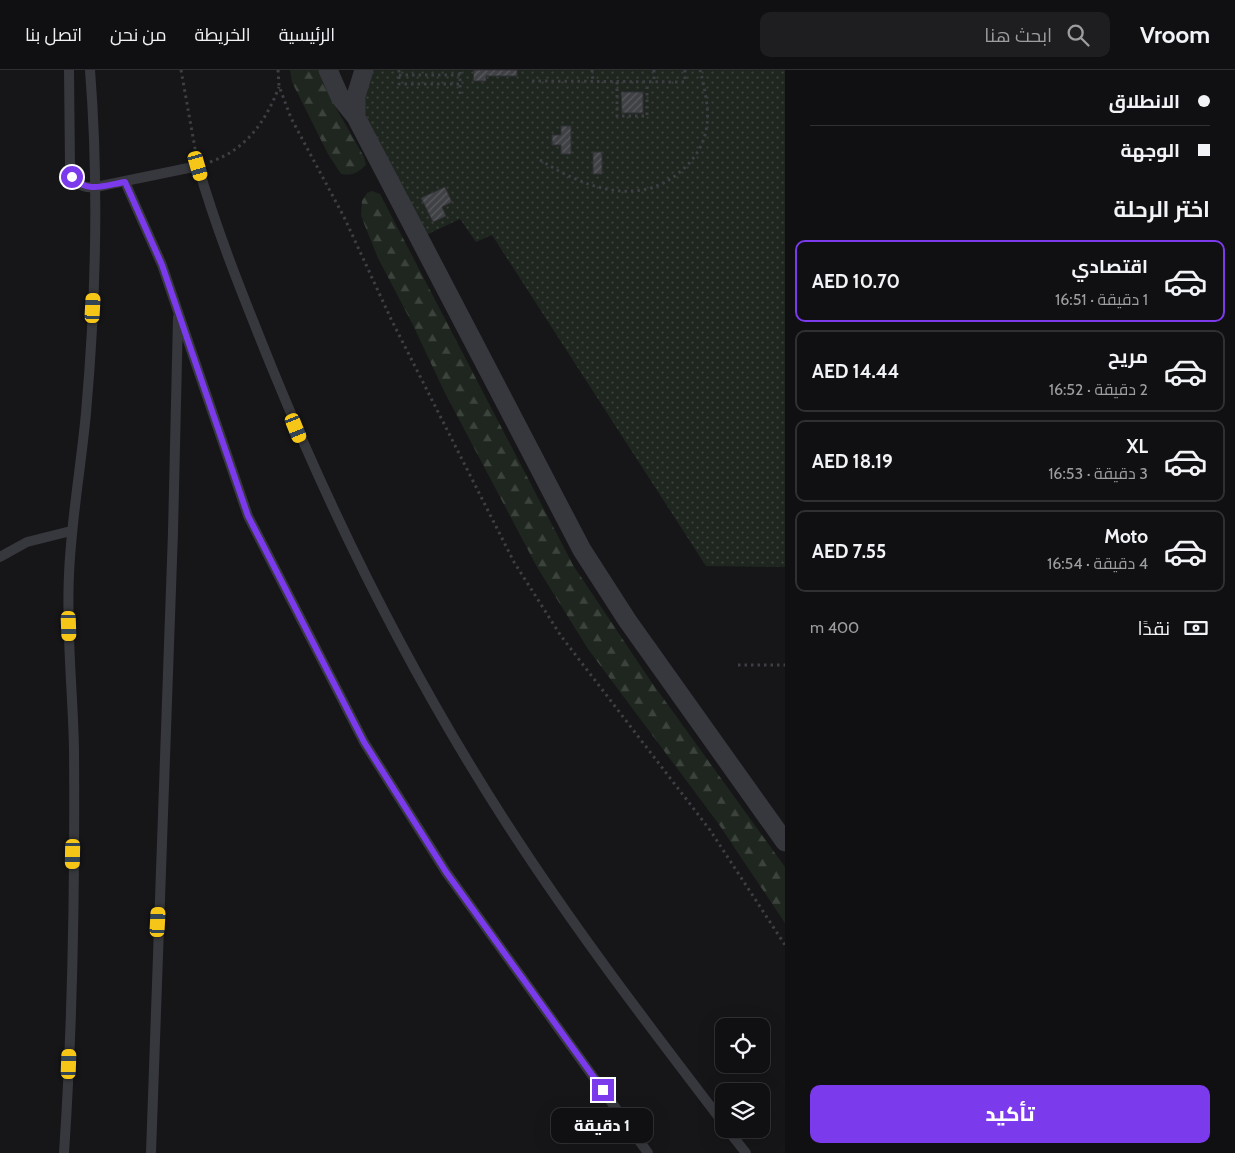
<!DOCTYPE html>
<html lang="ar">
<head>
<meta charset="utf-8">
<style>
	:root { --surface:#101012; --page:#1e1e20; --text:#f1f3f6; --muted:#9c9d9f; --line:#303032; --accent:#7c3aed }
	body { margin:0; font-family:Cabin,Cairo,sans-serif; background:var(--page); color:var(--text); direction:rtl; height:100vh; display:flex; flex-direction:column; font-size:19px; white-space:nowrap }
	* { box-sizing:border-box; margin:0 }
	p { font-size:16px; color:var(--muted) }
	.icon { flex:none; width:28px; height:28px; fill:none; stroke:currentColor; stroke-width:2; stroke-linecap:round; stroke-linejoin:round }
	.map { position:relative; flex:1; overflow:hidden; direction:ltr }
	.sheet { display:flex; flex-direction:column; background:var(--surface); width:450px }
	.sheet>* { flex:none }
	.guide { display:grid; align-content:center; height:110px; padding:0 25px; background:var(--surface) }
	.tools { position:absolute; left:715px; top:948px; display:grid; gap:10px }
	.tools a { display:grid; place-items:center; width:55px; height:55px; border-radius:10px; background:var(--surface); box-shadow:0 5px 20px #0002,0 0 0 1px var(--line); font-size:25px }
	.end { position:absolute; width:22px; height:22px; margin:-11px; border:6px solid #7c3aed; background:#fff; box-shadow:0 0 0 2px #fff }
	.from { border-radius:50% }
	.bubble { position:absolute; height:35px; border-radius:10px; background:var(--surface); box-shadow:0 5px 20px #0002,0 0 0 1px var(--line); font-size:16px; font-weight:800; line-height:35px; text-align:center; direction:rtl }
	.car { position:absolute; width:15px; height:30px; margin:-15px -8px; border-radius:6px; box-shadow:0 0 4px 1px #0007; background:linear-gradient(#f5c518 24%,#345 0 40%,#f5c518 0 76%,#345 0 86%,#f5c518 0) }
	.guide b { display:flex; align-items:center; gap:18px; height:48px; font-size:19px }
	.guide b+b { border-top:1px solid var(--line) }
	.guide i { width:12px; height:12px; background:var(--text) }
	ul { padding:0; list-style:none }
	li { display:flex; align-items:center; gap:15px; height:82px; margin:0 10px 8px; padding:0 15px; border:2px solid var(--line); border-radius:10px }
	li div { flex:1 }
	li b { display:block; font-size:19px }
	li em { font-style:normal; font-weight:800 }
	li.active { border-color:var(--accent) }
	li>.icon { width:45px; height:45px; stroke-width:1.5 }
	h2 { padding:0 25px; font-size:22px; line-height:60px }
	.pay { display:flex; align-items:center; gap:12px; height:55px; padding:0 25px; font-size:19px }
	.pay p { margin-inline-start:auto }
	.primary-button { display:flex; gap:10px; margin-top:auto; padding:10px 25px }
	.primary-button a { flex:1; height:58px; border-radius:10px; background:var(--accent); color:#fff; font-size:20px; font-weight:800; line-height:58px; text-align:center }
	header { display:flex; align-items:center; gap:30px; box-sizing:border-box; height:70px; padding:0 25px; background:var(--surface); border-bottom:1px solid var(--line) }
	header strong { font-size:24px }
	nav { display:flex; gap:28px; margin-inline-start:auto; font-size:18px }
	.search { width:350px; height:45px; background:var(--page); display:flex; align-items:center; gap:12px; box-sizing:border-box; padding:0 18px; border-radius:10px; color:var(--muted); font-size:19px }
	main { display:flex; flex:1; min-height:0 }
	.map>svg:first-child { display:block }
	.grass { fill:url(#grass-dots) }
	.forest { fill:url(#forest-firs) }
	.building { fill:url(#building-hatch); stroke:#303034 }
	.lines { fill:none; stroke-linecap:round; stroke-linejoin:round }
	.path { stroke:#3d3f44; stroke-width:3; stroke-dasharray:2.5 4; stroke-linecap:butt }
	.service { stroke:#37383d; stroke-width:10 }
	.minor { stroke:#37383d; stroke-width:19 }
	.route { stroke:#7c3aed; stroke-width:6 }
</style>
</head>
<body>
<header>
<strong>Vroom</strong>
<div class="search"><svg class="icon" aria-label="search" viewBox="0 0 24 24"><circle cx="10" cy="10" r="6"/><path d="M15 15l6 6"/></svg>ابحث هنا</div>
<nav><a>الرئيسية</a><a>الخريطة</a><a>من نحن</a><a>اتصل بنا</a></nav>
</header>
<main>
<section class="sheet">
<div class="guide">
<b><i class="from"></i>الانطلاق</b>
<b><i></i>الوجهة</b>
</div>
<h2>اختر الرحلة</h2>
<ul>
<li class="active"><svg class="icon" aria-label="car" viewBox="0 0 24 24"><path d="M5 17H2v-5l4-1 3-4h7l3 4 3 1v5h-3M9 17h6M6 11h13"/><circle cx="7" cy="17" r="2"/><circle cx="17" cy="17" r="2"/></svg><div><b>اقتصادي</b><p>1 دقيقة · 16:51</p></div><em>AED 10.70</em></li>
<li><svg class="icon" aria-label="car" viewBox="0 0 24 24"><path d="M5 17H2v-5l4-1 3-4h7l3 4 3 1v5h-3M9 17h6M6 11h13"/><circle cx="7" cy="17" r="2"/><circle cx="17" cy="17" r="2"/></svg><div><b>مريح</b><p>2 دقيقة · 16:52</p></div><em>AED 14.44</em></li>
<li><svg class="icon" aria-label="car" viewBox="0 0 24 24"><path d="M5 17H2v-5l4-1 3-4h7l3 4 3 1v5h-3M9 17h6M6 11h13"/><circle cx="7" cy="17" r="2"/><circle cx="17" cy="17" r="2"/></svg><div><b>XL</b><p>3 دقيقة · 16:53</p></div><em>AED 18.19</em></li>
<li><svg class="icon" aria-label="car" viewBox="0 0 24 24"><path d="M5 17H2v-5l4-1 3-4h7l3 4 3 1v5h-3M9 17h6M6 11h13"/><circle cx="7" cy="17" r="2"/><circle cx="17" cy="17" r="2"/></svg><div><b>Moto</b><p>4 دقيقة · 16:54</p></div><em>AED 7.55</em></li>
</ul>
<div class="pay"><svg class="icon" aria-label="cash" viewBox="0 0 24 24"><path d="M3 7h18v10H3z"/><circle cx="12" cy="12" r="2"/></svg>نقدًا<p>400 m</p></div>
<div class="primary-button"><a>تأكيد</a></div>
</section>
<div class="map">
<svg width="785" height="1083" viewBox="0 0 785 1083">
	<defs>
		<pattern id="grass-dots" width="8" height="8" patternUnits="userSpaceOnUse" patternTransform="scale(1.25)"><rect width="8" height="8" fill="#1e261f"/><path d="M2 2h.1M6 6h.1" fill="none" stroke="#3c433d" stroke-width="1.8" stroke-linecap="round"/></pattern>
		<pattern id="forest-firs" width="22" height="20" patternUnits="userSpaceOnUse" patternTransform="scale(1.25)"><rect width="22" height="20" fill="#1e261f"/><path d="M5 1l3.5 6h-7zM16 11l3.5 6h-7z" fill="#3c433d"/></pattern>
		<pattern id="building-hatch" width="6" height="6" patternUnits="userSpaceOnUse" patternTransform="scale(1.25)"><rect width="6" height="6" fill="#404145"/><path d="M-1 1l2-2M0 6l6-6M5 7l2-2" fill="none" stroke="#595a5e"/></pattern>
	</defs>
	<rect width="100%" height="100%" fill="#161618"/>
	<path class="grass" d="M373 0H785V497L706 496 492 165 476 172 460 149 426 165 365 43 364 17Z"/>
	<path class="forest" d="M290 0H320L331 29 364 87 366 95C357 103 353 106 341 104L328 84 292 12Z
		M372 121 380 124 573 495 650 610 785 797V853L718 753 588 579 537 497 444 321 413 255 378 188 361 146 362 131 367 123Z"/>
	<path class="building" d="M474 0H517V6H486V11H473Z
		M621 22H643V43H622Z
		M561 56H571V84H561V75H552V65H561Z
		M593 82H602V104H593Z
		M445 117 452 132 442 137 446 146 433 152 421 128Z"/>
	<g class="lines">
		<path class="path" d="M181 0 196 84
			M278 0 279 16 291 48 344 147 391 249 514 492 561 566 710 760 785 875
			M399 0V14H460
			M592 0 593 12
			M654 0V13
			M399 5H460
			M532 11 685 12V0
			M617 12V46H647V13
			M460 24V0
			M540 90C569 108 606 126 642 120 669 116 698 92 705 65 711 44 705 20 700 0
			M210 92C246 80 266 51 279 17
			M738 595H785"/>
		<path class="service" d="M69 0 70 97C73 112 81 119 96 117L198 96C218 165 245 231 272 298 337 457 414 610 507 754 574 858 649 956 724 1054
			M125 112 162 195 248 446 364 672 446 802 648 1083
			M0 487 27 472 71 461
			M727 1059 746 1083
			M64 1083C73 949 75 814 74 680 73 622 66 564 69 505 71 451 81 397 86 343 96 229 99 114 90 0
			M151 1083 173 462 178 247"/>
		<path class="minor" d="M328 0 340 27 356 47 582 480 627 550 785 772
			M356 47V26L364 0"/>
	</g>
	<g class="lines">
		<path class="route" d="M72 107C87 124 106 115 125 112L162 195 248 446 364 672 446 802 603 1020"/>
	</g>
</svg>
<div class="tools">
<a><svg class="icon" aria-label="locate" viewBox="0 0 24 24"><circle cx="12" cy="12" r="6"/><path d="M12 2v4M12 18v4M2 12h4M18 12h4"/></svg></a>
<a><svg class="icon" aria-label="layers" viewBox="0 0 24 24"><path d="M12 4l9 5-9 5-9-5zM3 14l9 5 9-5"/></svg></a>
</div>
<i class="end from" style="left:72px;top:107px"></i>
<i class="end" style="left:603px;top:1020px"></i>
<div class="bubble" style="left:551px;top:1038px;width:102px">1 دقيقة</div>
<i class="car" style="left:198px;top:96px;rotate:164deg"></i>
<i class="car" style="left:93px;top:238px;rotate:3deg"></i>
<i class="car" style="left:296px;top:358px;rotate:158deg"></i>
<i class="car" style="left:69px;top:556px;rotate:178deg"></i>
<i class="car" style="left:73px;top:784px;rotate:181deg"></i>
<i class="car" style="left:158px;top:852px;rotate:3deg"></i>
<i class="car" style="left:69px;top:994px;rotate:2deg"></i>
</div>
</main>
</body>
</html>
